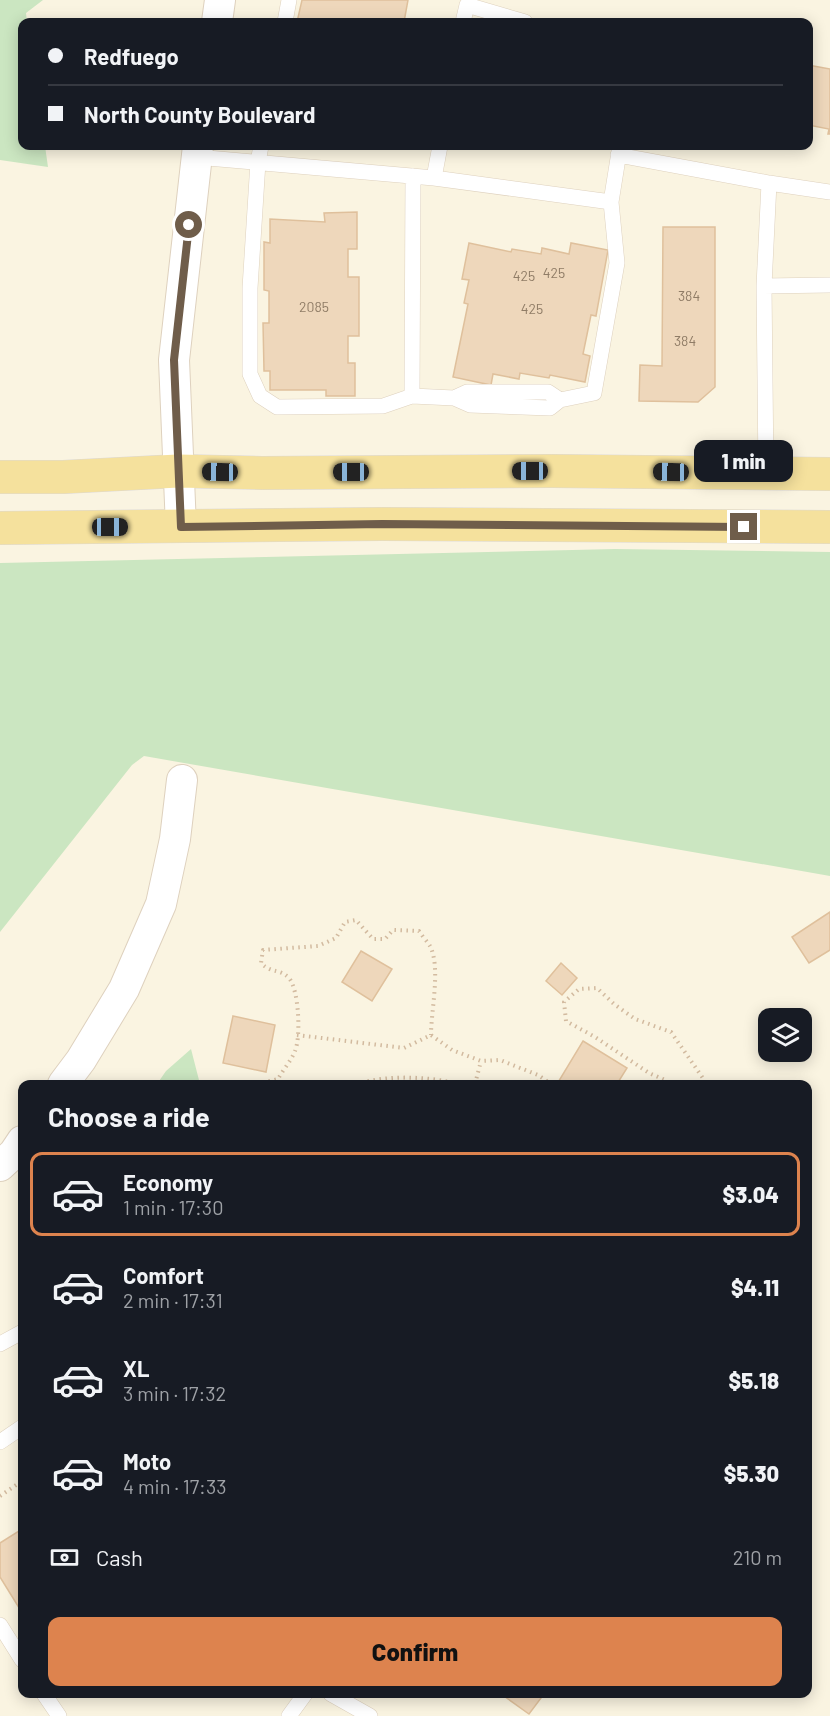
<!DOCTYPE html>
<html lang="en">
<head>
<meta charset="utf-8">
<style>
	:root { --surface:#171b24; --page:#242831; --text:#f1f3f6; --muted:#9ea1a6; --line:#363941; --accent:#dd834e }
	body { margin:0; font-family:Barlow,sans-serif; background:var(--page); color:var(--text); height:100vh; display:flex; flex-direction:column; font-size:22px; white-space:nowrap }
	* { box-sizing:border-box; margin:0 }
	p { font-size:20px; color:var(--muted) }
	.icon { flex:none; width:33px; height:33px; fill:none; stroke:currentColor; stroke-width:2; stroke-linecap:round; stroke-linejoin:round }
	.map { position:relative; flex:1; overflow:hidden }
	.side { position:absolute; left:18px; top:1080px; width:794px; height:618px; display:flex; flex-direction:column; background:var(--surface); border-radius:12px; box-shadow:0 3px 15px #0003 }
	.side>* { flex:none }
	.hud { position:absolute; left:18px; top:18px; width:795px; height:132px; border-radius:12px; box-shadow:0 3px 15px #0003; display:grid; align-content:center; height:132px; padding:0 30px; background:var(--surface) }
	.controls { position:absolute; left:758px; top:1008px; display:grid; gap:12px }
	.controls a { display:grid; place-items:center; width:54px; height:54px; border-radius:12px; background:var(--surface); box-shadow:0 3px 15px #0003; font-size:30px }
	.end { position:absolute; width:27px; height:27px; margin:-14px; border:8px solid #6f5d4a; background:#fff; box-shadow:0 0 0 3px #fff }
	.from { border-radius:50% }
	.bubble { position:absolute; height:42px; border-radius:12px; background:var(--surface); box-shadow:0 3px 15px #0003; font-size:20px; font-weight:800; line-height:42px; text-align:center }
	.car { position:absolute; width:18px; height:36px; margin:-18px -9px; border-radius:8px; box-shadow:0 0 4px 2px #0007; background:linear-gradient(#222 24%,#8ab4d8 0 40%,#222 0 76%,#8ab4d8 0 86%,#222 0) }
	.hud b { display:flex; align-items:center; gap:21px; height:57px; font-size:22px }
	.hud b+b { border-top:2px solid var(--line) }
	.hud i { width:15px; height:15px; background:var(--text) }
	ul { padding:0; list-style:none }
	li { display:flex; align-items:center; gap:18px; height:84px; margin:0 12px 9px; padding:0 18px; border:3px solid transparent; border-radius:12px }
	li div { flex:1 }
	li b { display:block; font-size:22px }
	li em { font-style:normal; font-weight:800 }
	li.selected { border-color:var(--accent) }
	li>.icon { width:54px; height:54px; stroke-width:1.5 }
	h2 { padding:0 30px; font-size:27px; line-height:72px }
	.pay { display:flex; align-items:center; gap:15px; height:66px; padding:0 30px; font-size:22px }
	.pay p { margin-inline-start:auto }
	.action { display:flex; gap:12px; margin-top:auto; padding:12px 30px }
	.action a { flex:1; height:69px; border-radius:12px; background:var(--accent); color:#111; font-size:24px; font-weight:800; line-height:69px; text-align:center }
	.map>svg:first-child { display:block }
	.green { fill:#cbe6c1 }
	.building { fill:#eed7bb; stroke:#dfc09c; stroke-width:1.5 }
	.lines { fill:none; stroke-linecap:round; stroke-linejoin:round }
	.lane-casing { stroke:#ded1be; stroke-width:16 }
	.street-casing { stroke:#ded1be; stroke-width:32 }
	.primary-casing { stroke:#dcd8d4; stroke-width:34 }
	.path { stroke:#d2ba9f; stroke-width:4; stroke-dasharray:1.5 4.5; stroke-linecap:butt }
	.lane { stroke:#fff; stroke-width:15 }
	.street { stroke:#fff; stroke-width:30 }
	.primary { stroke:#f5e19d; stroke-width:33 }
	.route { stroke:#6f5d4a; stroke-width:8 }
	.labels { text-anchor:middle; stroke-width:6; stroke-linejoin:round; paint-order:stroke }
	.number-label { font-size:14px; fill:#8f7c66 }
</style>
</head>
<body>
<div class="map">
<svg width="830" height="1716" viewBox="0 0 830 1716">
	<rect width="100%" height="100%" fill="#faf4e1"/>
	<path class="green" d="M0 0H43L26 13 27 22H22V146H45L48 167 0 160Z
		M615 549 830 552V876L144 756 132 765 0 932V563Z
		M191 1049 200 1084H157L166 1071Z"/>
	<path class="building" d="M302 0H408L404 22H297Z
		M808 65 830 69V134H828L829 129 808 125Z
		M357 212V249H348V277H359V336H348V363H355V396H326V390H270V371H264L263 323H269V291L264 290V242L270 243V219L325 222 324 213Z
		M663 227H715V387L698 402 639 401 640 365 662 366Z
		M469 243 511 252 512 249 541 254 542 248 569 254 571 243 608 250 596 316 591 315 583 354 590 356 585 382 550 375 549 378 520 373 519 379 493 374 491 385 453 377 468 304 464 303 469 280 462 279Z
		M830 912V950L809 963 792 937Z
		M361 951 392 969 372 1001 342 982Z
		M561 963 577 978 562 995 546 981Z
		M233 1016 275 1025 266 1072 223 1063Z
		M583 1041 627 1068 617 1084H557Z
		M22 1529V1611H21L0 1577V1543Z
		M501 1694H544L529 1714Z"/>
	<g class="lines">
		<g class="lane-casing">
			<path id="lane" d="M285 22 289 0
				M463 22 467 5 525 22
				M261 146 258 162 250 288V374L260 396 277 407 383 406 412 396 454 398 467 392H548L560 400 594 393 617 263 611 202
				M618 155 769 183 830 192
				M196 157 434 178 611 202 620 146
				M434 178 440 146
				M769 183 764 286 830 285
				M764 286 766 473
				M412 396 413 176
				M454 398 470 405 550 408 560 400
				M0 1344 22 1332
				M0 1442 22 1427
				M0 1625 22 1660
				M44 1694 59 1716
				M331 1694 370 1716
				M289 1716 305 1694"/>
		</g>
		<g class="street-casing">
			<path id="street" d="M217 22 220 0
				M181 527 174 360 198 146
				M63 1084 81 1060 124 989 161 904 175 839 182 780
				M0 1166 14 1153 22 1141"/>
		</g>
		<g class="primary-casing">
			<path id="primary" d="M0 477H63L178 471 262 473 552 471 830 474
				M0 528 382 524 830 527"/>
		</g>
		<path class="path" d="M297 1035 404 1048 431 1035 452 1050 481 1061 500 1060 538 1075 551 1084
			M257 1084 278 1079C283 1070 291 1061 295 1051 301 1037 299 990 289 978 279 968 272 974 261 963L263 950 318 946 336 938 345 922 356 920 373 939H385L393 930 419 931C422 936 427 941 430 946 441 967 431 1011 431 1035
			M356 1084C388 1075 427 1076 459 1084
			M475 1084 481 1061
			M667 1084 665 1080 649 1073 595 1037 566 1021 564 1002 579 989 597 988 614 1004 635 1019 671 1032 707 1084
			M0 1496 22 1481"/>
		<use href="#lane" class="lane"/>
		<use href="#street" class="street"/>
		<use href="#primary" class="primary"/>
	</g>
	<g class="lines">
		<path class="route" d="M189 225 174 360 181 527 382 524 744 527"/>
	</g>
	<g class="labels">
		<g class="number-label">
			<text x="554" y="278">425</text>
			<text x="524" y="281">425</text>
			<text x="689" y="301">384</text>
			<text x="314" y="312">2085</text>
			<text x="532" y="314">425</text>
			<text x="685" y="346">384</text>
		</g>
	</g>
</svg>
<div class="controls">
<a><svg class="icon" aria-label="layers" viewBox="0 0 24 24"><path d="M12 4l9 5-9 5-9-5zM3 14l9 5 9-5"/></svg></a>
</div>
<i class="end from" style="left:189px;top:225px"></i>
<i class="end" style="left:744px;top:527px"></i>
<div class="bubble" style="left:694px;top:440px;width:99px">1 min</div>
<i class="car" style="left:530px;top:471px;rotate:270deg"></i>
<i class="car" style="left:220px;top:472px;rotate:271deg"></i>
<i class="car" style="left:351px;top:472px;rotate:270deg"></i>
<i class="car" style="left:671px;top:472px;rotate:271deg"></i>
<i class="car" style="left:110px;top:527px;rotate:90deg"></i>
<div class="hud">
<b><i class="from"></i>Redfuego</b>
<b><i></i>North County Boulevard</b>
</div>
<section class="side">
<h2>Choose a ride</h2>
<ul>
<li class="selected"><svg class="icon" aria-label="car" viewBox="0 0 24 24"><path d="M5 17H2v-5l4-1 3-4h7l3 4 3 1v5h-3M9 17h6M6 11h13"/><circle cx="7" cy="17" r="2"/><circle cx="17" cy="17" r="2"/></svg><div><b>Economy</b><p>1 min · 17:30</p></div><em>$3.04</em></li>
<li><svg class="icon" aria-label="car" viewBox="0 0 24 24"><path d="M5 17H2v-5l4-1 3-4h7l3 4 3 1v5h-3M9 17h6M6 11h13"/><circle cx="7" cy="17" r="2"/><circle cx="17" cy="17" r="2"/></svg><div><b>Comfort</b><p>2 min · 17:31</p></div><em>$4.11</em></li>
<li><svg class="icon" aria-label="car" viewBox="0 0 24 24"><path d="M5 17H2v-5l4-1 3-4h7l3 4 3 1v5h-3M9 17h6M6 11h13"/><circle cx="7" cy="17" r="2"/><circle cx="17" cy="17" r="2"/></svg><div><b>XL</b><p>3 min · 17:32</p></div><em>$5.18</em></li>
<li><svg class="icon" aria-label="car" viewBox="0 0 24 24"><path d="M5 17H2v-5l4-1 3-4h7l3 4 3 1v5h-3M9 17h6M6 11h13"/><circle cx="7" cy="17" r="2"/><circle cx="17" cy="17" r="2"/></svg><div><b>Moto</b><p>4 min · 17:33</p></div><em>$5.30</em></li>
</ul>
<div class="pay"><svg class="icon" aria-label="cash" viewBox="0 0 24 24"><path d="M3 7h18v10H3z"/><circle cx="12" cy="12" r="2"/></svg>Cash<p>210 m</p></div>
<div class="action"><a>Confirm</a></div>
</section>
</div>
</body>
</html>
